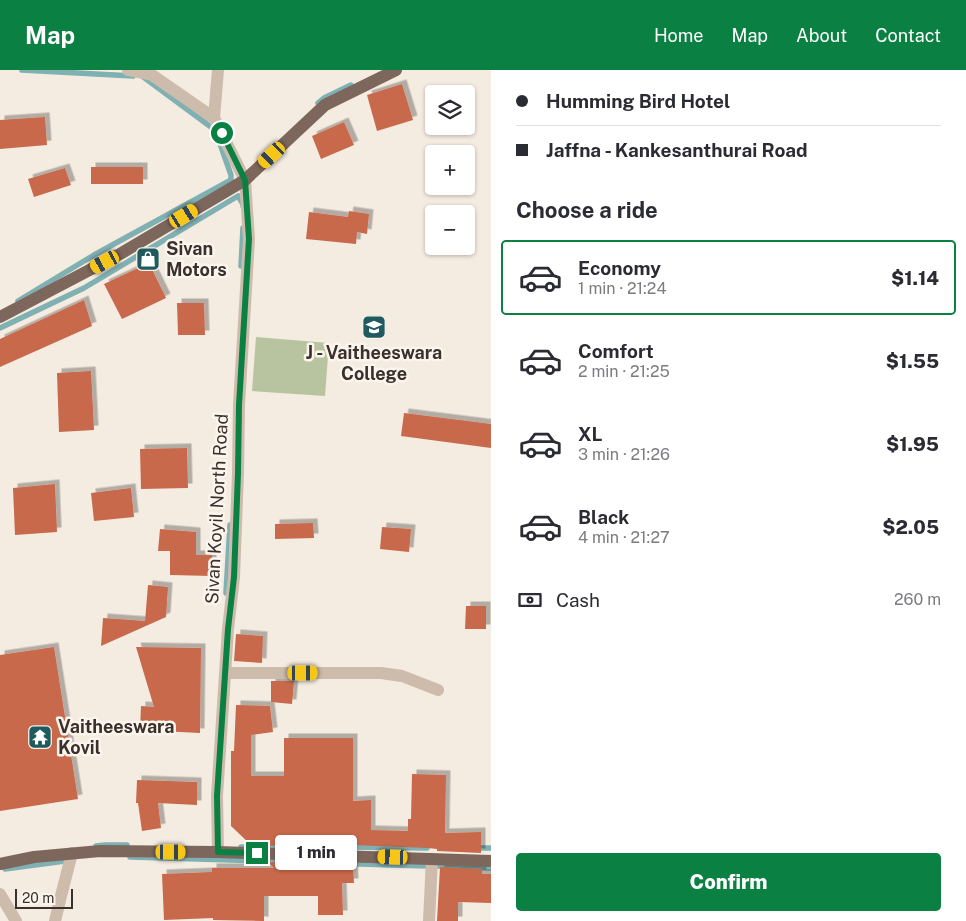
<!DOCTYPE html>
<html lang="en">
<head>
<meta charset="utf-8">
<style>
	:root { --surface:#fff; --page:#f2f2f3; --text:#2b2b33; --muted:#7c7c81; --line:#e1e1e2; --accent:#0b8043 }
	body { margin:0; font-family:"Public Sans",sans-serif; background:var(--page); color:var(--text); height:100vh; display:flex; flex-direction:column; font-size:19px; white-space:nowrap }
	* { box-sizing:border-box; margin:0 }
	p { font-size:16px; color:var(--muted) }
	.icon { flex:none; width:28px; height:28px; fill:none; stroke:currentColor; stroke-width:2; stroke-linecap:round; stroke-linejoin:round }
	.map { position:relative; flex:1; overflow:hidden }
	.sheet { display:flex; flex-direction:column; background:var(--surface); width:475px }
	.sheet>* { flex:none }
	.banner { display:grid; align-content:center; height:110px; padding:0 25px; background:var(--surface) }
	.controls { position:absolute; left:425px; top:15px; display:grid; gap:10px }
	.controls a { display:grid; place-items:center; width:50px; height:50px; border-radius:5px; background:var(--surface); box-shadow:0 1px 4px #0004; font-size:25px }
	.scale { position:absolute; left:15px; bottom:12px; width:58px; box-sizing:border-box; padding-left:5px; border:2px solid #3b302b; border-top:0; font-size:14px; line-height:18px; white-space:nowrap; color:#3b302b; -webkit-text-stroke:4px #fbf5ee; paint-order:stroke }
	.end { position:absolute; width:22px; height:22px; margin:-11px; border:6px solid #0b8043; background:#fff; box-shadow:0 0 0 2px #fff }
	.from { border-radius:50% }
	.bubble { position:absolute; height:35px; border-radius:5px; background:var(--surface); box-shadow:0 1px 4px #0004; font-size:16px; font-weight:800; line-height:35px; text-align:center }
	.car { position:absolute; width:15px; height:30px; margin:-15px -8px; border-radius:6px; box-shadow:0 0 4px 1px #0007; background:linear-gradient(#f5c518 24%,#345 0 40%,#f5c518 0 76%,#345 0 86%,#f5c518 0) }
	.banner b { display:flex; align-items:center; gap:18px; height:48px; font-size:19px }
	.banner b+b { border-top:1px solid var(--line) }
	.banner i { width:12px; height:12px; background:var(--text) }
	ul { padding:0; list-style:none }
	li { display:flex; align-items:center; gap:15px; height:75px; margin:0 10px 8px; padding:0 15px; border:2px solid transparent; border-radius:5px }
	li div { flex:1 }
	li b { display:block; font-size:19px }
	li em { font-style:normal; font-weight:800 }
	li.active { border-color:var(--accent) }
	li>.icon { width:45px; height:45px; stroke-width:1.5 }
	h2 { padding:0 25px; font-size:22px; line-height:60px }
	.pay { display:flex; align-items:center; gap:12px; height:55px; padding:0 25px; font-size:19px }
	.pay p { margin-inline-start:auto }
	.action { display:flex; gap:10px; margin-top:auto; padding:10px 25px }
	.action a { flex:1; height:58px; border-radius:5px; background:var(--accent); color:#fff; font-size:20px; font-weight:800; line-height:58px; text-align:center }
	header { display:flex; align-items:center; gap:30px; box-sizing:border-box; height:70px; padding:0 25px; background:var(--accent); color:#fff }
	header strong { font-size:24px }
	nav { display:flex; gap:28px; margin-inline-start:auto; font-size:18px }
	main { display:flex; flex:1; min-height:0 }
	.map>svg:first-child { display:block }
	.green { fill:#b8c4a0 }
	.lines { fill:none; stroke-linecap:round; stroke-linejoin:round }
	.stream { stroke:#7fb0b2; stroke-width:5.5 }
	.building { fill:#c8694b; filter:url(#shadow) }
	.street { stroke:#cdbbac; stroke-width:12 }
	.primary { stroke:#7d675c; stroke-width:12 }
	.route { stroke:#0b8043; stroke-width:6 }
	.labels { text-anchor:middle; stroke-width:5; stroke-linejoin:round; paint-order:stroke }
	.poi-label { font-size:18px; font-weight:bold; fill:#3b302b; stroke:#fbf5ee; text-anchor:start }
	.street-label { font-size:18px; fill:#3b302b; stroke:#fbf5ee }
</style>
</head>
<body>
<header>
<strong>Map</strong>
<nav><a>Home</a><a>Map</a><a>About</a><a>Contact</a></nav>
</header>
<main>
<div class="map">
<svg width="491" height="851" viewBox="0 0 491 851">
	<defs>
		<filter id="shadow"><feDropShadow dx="4.5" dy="-4.5" stdDeviation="0" flood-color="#0004"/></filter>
	</defs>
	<rect width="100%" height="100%" fill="#f4ebe1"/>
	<path class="green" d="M256 267 329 273 325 326 252 321Z"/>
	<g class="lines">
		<path class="stream" d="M22 0 133 6
			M142 6 215 60
			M318 33 324 28 351 15
			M241 196 243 158
			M18 231 94 185 231 110V105L218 68
			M0 258 84 218 238 126 243 134V136
			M226 523 230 455
			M96 776 105 775H127
			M241 777H329
			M346 777 427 778
			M474 778H491
			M130 787 426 796
			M437 796 491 798
			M5 799 65 791"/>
	</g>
	<path class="building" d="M402 14 413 50 377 61 367 25Z
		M45 47 47 75 0 79V50Z
		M344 52 354 75 321 89 312 66Z
		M91 97H143V114H91Z
		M65 98 71 115 34 127 28 109Z
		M349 141 369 144 367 164 357 162 356 174 306 169 309 142 348 147Z
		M149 193 166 228 122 249 104 214Z
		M84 230 92 256 0 297V269Z
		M177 233H204L205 265H178Z
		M91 301 94 360 59 362 57 303Z
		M404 343 491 354V378L401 366Z
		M187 378 188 418 141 419 140 379Z
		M55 414 57 462 15 465 13 418Z
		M131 418 134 447 94 451 91 423Z
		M313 453 314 468 275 469V454Z
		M382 457 411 459 409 482 380 479Z
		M160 459 196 462V485H212V506L170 505V481H158Z
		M148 515 168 517 166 547 101 576 103 548 145 551Z
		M466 536H486V559H465Z
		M236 564 263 566 262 593 234 591Z
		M54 577 78 729 0 741V585Z
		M136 577 201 578 200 663 140 660 141 636 154 637Z
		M271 611H294L292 634 271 632Z
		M236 635 270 636 273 662 251 665V706H284V668H353V731L371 730V760L408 761V749H411L412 704 446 705 445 763 481 762V783L437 781V779L428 778 353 775V778L251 775 231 756V681H234Z
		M137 710 197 712V735L158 733 161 758 142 761 138 733H136Z
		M268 792 353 795 354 813H342L343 845H318V826H264V851L213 850V848L164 850 162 804 212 802V798H274Z
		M440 797 482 799V804H491V833L458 832V851H437Z"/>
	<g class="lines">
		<path class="street" d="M128 0 152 5 214 48 245 110 249 169 239 335 238 403 234 507 228 559 217 726 218 782
			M214 48 218 0
			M225 603H381L402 606 438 620
			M0 824 16 851
			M55 851 60 830 72 783
			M429 851 432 789"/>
		<path class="primary" d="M0 247 120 184 245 110 325 35 396 0
			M0 794 34 787 100 781 218 782 491 791"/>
	</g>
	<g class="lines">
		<path class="route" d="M222 63 245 110 249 169 239 335 238 403 234 507 228 559 217 726 218 782 257 783"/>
	</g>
	<defs>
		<g id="shop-square" transform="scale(1.25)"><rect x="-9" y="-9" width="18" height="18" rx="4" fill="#1f5a5e" stroke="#fbf5ee"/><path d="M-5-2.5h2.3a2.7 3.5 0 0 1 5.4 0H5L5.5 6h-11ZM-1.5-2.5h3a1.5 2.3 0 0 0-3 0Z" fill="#fff"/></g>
		<g id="school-square" transform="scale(1.25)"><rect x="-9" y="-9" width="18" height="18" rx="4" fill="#1f5a5e" stroke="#fbf5ee"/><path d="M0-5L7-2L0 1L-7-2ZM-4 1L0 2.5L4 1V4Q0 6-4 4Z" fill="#fff"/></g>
		<g id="temple-square" transform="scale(1.25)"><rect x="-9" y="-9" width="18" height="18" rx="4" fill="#1f5a5e" stroke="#fbf5ee"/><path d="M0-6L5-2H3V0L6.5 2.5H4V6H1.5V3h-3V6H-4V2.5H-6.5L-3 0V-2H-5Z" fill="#fff"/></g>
	</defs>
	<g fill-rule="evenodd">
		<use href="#shop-square" x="148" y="189"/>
		<use href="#school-square" x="374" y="257"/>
		<use href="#temple-square" x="40" y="667"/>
	</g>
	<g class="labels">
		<g class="poi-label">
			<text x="166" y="185">Sivan<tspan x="166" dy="21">Motors</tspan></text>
			<text x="374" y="289" text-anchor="middle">J - Vaitheeswara<tspan x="374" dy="21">College</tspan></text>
			<text x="58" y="663">Vaitheeswara<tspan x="58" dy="21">Kovil</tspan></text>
		</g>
		<g class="street-label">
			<text transform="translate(217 439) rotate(-87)" y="6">Sivan Koyil North Road</text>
		</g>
	</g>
</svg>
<div class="controls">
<a><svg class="icon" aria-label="layers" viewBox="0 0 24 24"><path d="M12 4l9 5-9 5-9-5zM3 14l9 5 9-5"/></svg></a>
<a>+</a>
<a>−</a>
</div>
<div class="scale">20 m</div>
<i class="end from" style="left:222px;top:63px"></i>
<i class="end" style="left:257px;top:783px"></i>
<div class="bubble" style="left:275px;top:765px;width:82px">1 min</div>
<i class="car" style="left:272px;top:85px;rotate:227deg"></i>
<i class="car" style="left:184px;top:146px;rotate:59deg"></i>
<i class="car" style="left:105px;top:192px;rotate:242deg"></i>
<i class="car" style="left:303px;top:603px;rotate:90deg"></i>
<i class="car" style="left:171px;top:782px;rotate:90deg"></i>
<i class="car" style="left:393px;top:787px;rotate:272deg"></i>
</div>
<section class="sheet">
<div class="banner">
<b><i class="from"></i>Humming Bird Hotel</b>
<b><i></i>Jaffna - Kankesanthurai Road</b>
</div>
<h2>Choose a ride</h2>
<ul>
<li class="active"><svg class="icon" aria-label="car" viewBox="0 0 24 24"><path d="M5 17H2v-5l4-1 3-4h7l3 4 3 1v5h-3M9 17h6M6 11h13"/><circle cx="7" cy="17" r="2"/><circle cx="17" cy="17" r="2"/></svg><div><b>Economy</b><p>1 min · 21:24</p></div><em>$1.14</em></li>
<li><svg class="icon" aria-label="car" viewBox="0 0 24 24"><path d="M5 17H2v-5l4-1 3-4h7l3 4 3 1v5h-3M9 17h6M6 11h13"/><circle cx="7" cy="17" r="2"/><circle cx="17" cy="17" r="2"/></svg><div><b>Comfort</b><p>2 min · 21:25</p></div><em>$1.55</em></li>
<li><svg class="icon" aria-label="car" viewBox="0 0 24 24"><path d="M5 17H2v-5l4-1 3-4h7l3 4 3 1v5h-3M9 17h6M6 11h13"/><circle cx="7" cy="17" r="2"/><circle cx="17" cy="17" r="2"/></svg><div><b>XL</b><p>3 min · 21:26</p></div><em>$1.95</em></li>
<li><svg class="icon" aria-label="car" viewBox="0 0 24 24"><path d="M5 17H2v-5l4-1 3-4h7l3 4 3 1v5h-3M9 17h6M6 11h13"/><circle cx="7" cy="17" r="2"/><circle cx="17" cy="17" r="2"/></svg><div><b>Black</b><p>4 min · 21:27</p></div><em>$2.05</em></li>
</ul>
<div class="pay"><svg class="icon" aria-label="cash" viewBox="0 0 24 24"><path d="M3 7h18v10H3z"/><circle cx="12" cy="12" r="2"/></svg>Cash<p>260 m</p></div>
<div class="action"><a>Confirm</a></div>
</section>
</main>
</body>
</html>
